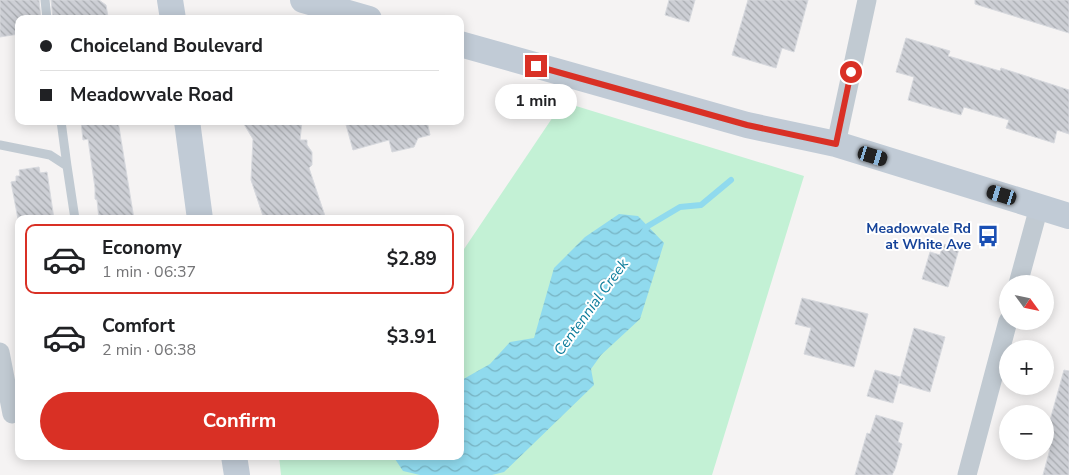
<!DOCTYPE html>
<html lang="en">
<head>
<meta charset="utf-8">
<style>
	:root { --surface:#fff; --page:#f6f6f6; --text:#202124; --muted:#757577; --line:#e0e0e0; --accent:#d93025 }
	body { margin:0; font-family:"Nunito Sans",sans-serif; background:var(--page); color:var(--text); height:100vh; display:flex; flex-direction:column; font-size:19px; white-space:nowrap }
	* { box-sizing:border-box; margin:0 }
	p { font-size:16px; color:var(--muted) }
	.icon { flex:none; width:28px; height:28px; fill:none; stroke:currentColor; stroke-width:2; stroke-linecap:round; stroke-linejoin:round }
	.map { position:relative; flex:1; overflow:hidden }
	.panel { position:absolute; left:15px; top:215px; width:449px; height:245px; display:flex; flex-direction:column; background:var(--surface); border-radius:10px; box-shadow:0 2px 12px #0003 }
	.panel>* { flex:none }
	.guide { position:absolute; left:15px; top:15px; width:449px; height:110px; border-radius:10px; box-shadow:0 2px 12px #0003; display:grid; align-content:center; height:110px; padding:0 25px; background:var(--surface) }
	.needle { width:32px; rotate:123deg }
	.tools { position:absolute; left:999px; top:275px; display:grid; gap:10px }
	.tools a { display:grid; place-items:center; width:55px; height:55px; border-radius:50%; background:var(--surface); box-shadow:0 2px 12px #0003; font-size:25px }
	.end { position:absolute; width:22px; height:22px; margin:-11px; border:6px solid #d93025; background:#fff; box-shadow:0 0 0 2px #fff }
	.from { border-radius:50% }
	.bubble { position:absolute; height:35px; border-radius:18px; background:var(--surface); box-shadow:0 2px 12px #0003; font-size:16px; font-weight:700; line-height:35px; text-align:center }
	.car { position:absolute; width:15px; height:30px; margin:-15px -8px; border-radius:6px; box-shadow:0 0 4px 1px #0007; background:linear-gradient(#222 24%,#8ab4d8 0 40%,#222 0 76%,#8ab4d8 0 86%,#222 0) }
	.guide b { display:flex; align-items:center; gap:18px; height:48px; font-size:19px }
	.guide b+b { border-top:1px solid var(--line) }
	.guide i { width:12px; height:12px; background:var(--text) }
	ul { padding:9px 0 0; list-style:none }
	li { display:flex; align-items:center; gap:15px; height:70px; margin:0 10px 8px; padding:0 15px; border:2px solid transparent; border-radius:10px }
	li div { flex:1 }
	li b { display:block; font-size:19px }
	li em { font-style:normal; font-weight:700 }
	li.active { border-color:var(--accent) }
	li>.icon { width:45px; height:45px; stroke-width:1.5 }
	.cta { display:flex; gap:10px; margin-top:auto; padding:10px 25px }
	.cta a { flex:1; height:58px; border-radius:30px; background:var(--accent); color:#fff; font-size:20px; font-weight:700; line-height:58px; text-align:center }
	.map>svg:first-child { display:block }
	.green { fill:#c3f1d5 }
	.water { fill:url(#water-waves) }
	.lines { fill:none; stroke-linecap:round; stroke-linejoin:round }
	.stream { stroke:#90daee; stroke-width:6 }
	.building { fill:url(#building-back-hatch); stroke:#d7d9de }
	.lane { stroke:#c1cad2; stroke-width:9 }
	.street { stroke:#c1cad2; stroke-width:19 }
	.secondary { stroke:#c1cbd6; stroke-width:26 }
	.route { stroke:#d93025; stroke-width:6 }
	.labels { text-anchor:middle; stroke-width:4; stroke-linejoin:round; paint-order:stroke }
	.transit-label { font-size:14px; font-weight:bold; fill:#164399; stroke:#fff; text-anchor:end }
	.water-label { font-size:15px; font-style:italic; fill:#0c7c9b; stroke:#fff }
</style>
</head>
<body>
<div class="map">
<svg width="1069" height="475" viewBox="0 0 1069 475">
	<defs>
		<pattern id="water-waves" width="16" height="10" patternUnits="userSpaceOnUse" patternTransform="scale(1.25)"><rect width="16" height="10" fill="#90daee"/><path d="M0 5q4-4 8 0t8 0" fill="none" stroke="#78b4c4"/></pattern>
		<pattern id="building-back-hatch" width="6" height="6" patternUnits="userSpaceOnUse" patternTransform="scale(1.25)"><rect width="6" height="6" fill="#cdcfd5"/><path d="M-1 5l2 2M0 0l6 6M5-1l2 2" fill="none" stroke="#a8abb0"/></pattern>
	</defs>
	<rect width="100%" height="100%" fill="#f5f3f3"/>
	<path class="green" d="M563 102 804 176 712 475H281L279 456H460V255Z"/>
	<path class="water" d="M619 214 638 216 664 243 640 319 601 355 591 369 594 385 504 472 492 475H420L403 471 393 456H460V381L490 364 510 342 534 338 554 268 585 237Z"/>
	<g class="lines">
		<path class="stream" d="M644 232 648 226 680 207 701 205 731 180"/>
	</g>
	<path class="building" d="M0 0H39L41 19H19V34L0 37Z
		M51 0H99L106 5 108 17 53 19Z
		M669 0H695L689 22 665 15Z
		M748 0H808L794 52 782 48 776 68 732 55Z
		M975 0H1069V33L975 4Z
		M906 38 950 51 948 56 1000 71 1001 68 1069 90V134L1057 130 1054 143 1006 128 1009 120 964 107 961 115 908 100 914 77 896 72Z
		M81 121H118L134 219H99L97 200 95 199V188L88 139 83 140Z
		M242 121H302L300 140H307V145L312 152V165L309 168 326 219H264L251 180 253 139Z
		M345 121H427L430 135 418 138 414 147 392 152 389 140 353 150Z
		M39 167 40 173 47 172 54 219H18L11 182 16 181V176H20L19 170Z
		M943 244 959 249 948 287 922 279 930 252 940 255Z
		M802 298 868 314 854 367 804 354 811 328 795 324Z
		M914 328 945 337 930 392 899 383Z
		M875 370 900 377 893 403 867 396Z
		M1064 370 1069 371V475H1043L1050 449 1045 448V423L1049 424Z
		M876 415 903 423 898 442 902 444 895 469 892 475H855L867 433 870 434Z"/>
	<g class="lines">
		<path class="lane" d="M45 0 47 19
			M61 121 67 166
			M0 145 50 155 67 166 75 219"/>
		<path class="street" d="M836 144 867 0
			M1018 284 1039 207
			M0 352 12 414
			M967 475 1008 321"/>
		<path class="secondary" d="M170 0 173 19
			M303 0 369 19
			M460 44 747 125 836 144 1069 216
			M187 121 200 219
			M234 456 237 475"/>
	</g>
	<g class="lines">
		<path class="route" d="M536 66 747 125 836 144 851 72"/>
	</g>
	<defs>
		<g id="bus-bare" transform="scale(1.725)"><path d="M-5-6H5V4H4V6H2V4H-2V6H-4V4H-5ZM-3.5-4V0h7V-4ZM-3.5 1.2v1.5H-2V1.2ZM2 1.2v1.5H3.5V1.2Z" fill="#1a4fb4" stroke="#fff" stroke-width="2.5" paint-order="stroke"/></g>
	</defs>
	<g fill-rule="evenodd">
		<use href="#bus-bare" x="988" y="236"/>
	</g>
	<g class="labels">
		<g class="transit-label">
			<text x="971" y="233">Meadowvale Rd<tspan x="971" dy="16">at White Ave</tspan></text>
		</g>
		<g class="water-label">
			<text transform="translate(591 307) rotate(-54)" y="5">Centennial Creek</text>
		</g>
	</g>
</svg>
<div class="tools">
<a><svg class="needle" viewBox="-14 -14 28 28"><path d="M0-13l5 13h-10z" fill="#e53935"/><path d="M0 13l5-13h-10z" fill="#757577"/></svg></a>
<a>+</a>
<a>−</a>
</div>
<i class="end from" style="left:851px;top:72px"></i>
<i class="end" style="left:536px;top:66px"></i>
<div class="bubble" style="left:495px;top:84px;width:82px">1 min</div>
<i class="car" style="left:873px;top:156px;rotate:107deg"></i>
<i class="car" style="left:1002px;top:195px;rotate:287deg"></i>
<div class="guide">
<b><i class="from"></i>Choiceland Boulevard</b>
<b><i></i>Meadowvale Road</b>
</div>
<section class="panel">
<ul>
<li class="active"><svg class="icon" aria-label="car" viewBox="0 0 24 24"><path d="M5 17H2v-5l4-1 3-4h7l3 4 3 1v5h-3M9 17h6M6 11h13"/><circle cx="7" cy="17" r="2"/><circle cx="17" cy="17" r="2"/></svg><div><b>Economy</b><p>1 min · 06:37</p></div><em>$2.89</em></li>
<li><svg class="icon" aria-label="car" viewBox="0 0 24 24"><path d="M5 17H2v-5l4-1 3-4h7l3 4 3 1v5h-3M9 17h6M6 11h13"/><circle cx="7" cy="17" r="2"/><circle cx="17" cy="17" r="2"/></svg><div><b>Comfort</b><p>2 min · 06:38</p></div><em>$3.91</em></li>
</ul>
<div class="cta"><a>Confirm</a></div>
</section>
</div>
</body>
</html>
